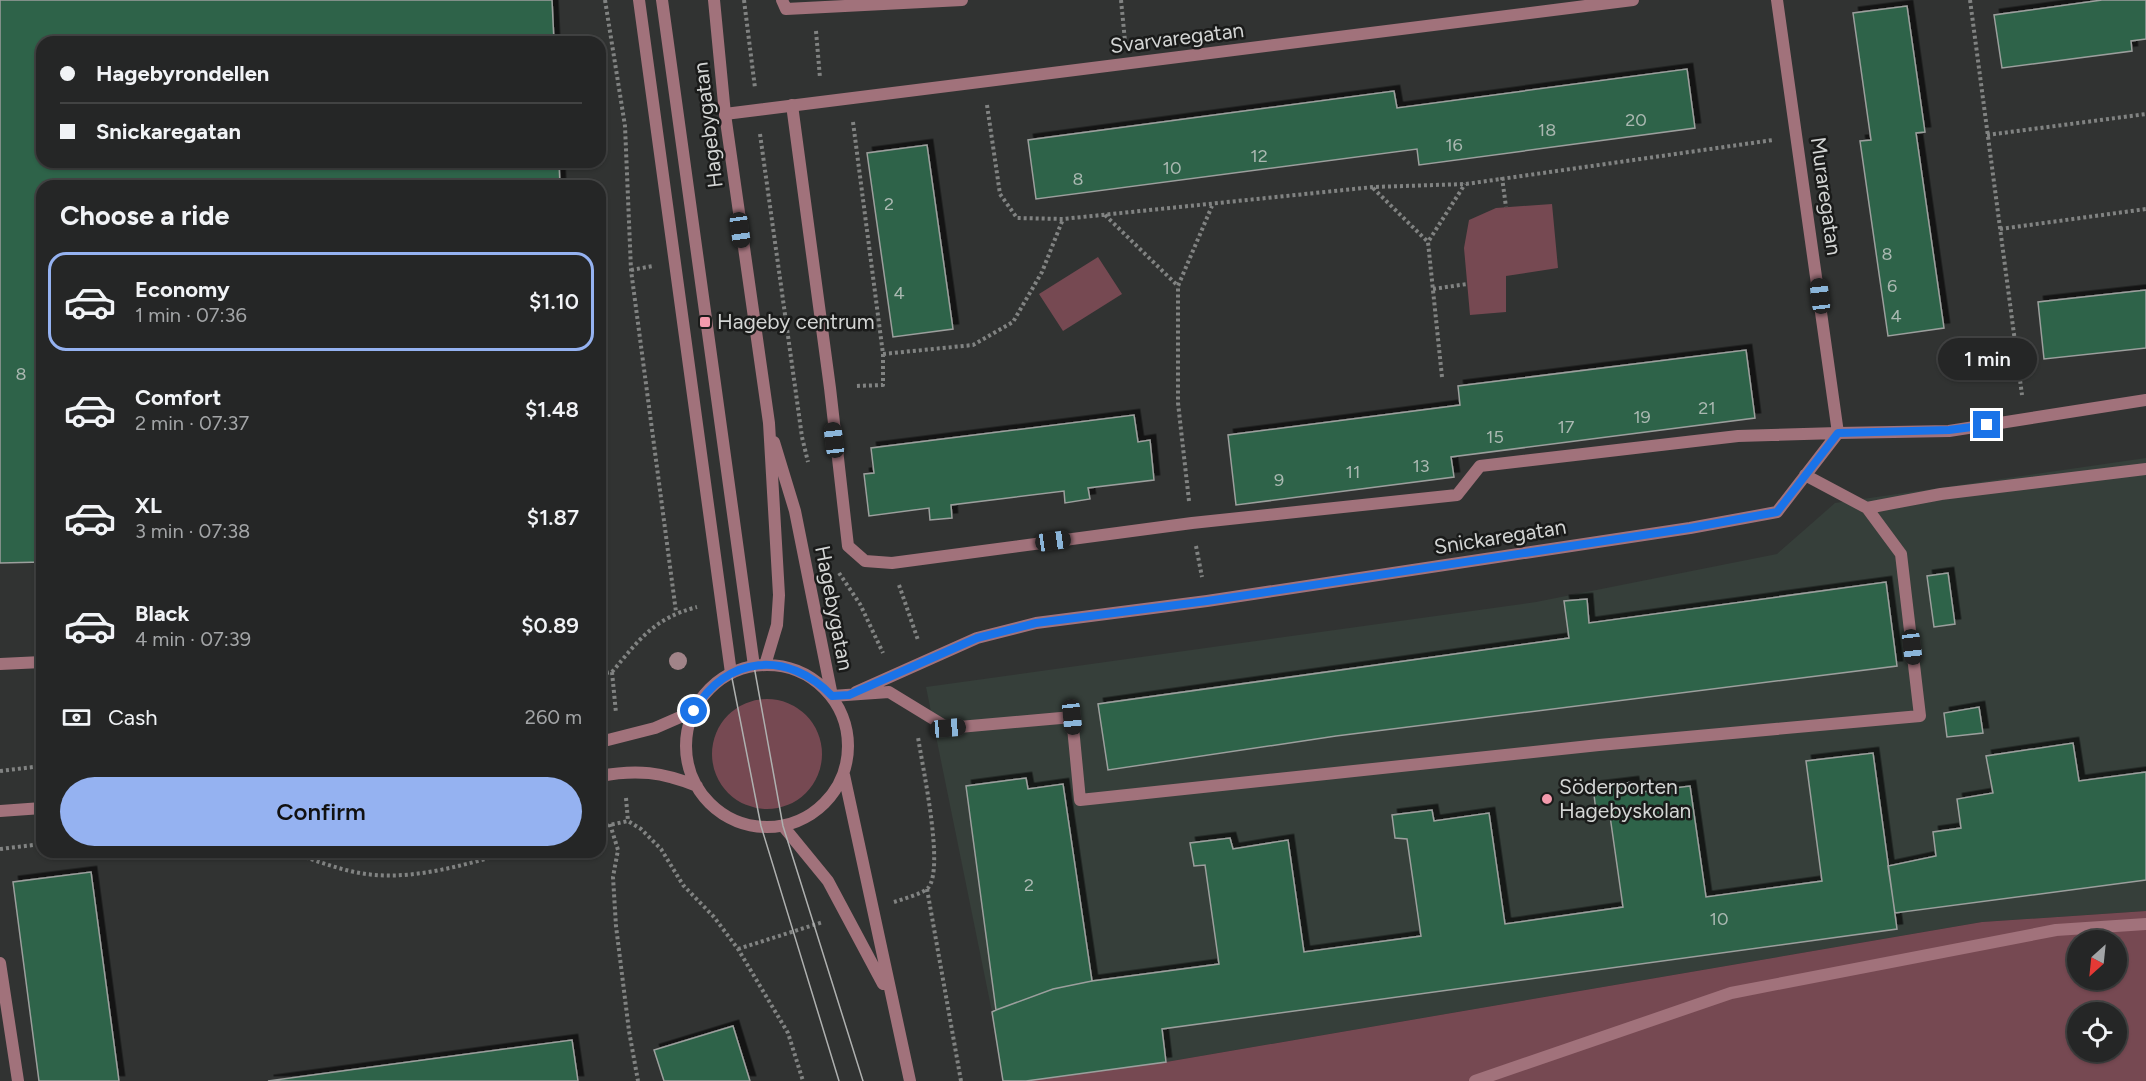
<!DOCTYPE html>
<html lang="en">
<head>
<meta charset="utf-8">
<style>
	:root { --surface:#252626; --page:#313232; --text:#f1f3f6; --muted:#a3a5a7; --line:#424343; --accent:#95b2f1 }
	body { margin:0; font-family:Figtree,sans-serif; background:var(--page); color:var(--text); height:100vh; display:flex; flex-direction:column; font-size:22px; white-space:nowrap }
	* { box-sizing:border-box; margin:0 }
	p { font-size:20px; color:var(--muted) }
	.icon { flex:none; width:33px; height:33px; fill:none; stroke:currentColor; stroke-width:2; stroke-linecap:round; stroke-linejoin:round }
	.map { position:relative; flex:1; overflow:hidden }
	.side { position:absolute; left:36px; top:180px; width:570px; height:678px; display:flex; flex-direction:column; background:var(--surface); border-radius:18px; box-shadow:0 2px 4px #0004,0 0 0 2px var(--line) }
	.side>* { flex:none }
	.hud { position:absolute; left:36px; top:36px; width:570px; height:132px; border-radius:18px; box-shadow:0 2px 4px #0004,0 0 0 2px var(--line); display:grid; align-content:center; height:132px; padding:0 24px; background:var(--surface) }
	.needle { width:39px; rotate:207deg }
	.tools { position:absolute; left:2067px; top:930px; display:grid; gap:12px }
	.tools a { display:grid; place-items:center; width:60px; height:60px; border-radius:50%; background:var(--surface); box-shadow:0 2px 4px #0004,0 0 0 2px var(--line); font-size:30px }
	.end { position:absolute; width:27px; height:27px; margin:-14px; border:8px solid #1a73e8; background:#fff; box-shadow:0 0 0 3px #fff }
	.from { border-radius:50% }
	.bubble { position:absolute; height:42px; border-radius:21px; background:var(--surface); box-shadow:0 2px 4px #0004,0 0 0 2px var(--line); font-size:20px; font-weight:600; line-height:42px; text-align:center }
	.car { position:absolute; width:18px; height:36px; margin:-18px -9px; border-radius:8px; box-shadow:0 0 4px 2px #0007; background:linear-gradient(#222 24%,#8ab4d8 0 40%,#222 0 76%,#8ab4d8 0 86%,#222 0) }
	.hud b { display:flex; align-items:center; gap:21px; height:57px; font-size:22px }
	.hud b+b { border-top:2px solid var(--line) }
	.hud i { width:15px; height:15px; background:var(--text) }
	ul { padding:0; list-style:none }
	li { display:flex; align-items:center; gap:18px; height:99px; margin:0 12px 9px; padding:0 12px; border:3px solid transparent; border-radius:18px }
	li div { flex:1 }
	li b { display:block; font-size:22px }
	li em { font-style:normal; font-weight:600 }
	li.selected { border-color:var(--accent) }
	li>.icon { width:54px; height:54px; stroke-width:1.5 }
	h2 { padding:0 24px; font-size:27px; line-height:72px }
	.pay { display:flex; align-items:center; gap:15px; height:66px; padding:0 24px; font-size:22px }
	.pay p { margin-inline-start:auto }
	.button { display:flex; gap:12px; margin-top:auto; padding:12px 24px }
	.button a { flex:1; height:69px; border-radius:36px; background:var(--accent); color:#111; font-size:24px; font-weight:600; line-height:69px; text-align:center }
	.map>svg:first-child { display:block }
	.built { fill:#363f3a }
	.green { fill:#764952; fill-rule:evenodd }
	.building { fill:#2d6349; stroke:#9c9f9d; stroke-width:1.5; filter:url(#shadow) }
	.lines { fill:none; stroke-linecap:round; stroke-linejoin:round }
	.path { stroke:#818382; stroke-width:4; stroke-dasharray:3 3; stroke-linecap:butt }
	.service { stroke:#a1727b; stroke-width:12 }
	.minor { stroke:#a1727b; stroke-width:12 }
	.tertiary { stroke:#a1727b; stroke-width:12 }
	.tram { stroke:#afb1b0; stroke-width:1.5 }
	.tree { fill:#a18489 }
	.route { stroke:#1a73e8; stroke-width:8 }
	.poi-dot { fill:#f39aac; stroke:#1a1b1a; stroke-width:2 }
	.labels { text-anchor:middle; stroke-width:5; stroke-linejoin:round; paint-order:stroke }
	.number-label { font-size:18px; fill:#aab8b1 }
	.street-label { font-size:21px; fill:#d3d5d4; stroke:#1a1b1a }
	.poi-label { font-size:21px; fill:#d3d5d4; stroke:#1a1b1a; text-anchor:start }
</style>
</head>
<body>
<div class="map">
<svg width="2146" height="1081" viewBox="0 0 2146 1081">
	<defs>
		<filter id="shadow"><feDropShadow dx="5.5" dy="-5.5" stdDeviation="0" flood-color="#0009"/></filter>
	</defs>
	<rect width="100%" height="100%" fill="#313332"/>
	<path class="built" d="M2146 458V911L1982 922 1166 1062 1026 1081H1003L992 1012 926 687 1536 602 1777 554 1835 503Z"/>
	<path class="green" d="M1552 204 1558 268 1506 276V312L1470 315 1464 248 1469 220 1496 208Z
		M1098 257 1122 294 1063 331 1039 294Z
		M712 754a55 55 0 1 1 110 0a55 55 0 1 1-110 0Z
		M2146 911V1081H1026L1166 1062 1982 922ZM2078 940H2116V980H2078ZM2078 1012H2116V1052H2078Z"/>
	<path class="building" d="M0 0H552L554 42H42V162H559L560 186H42V562L0 563Z
		M2102 0H2146V39L2131 41 2132 51 2002 68 1994 15Z
		M1907 6 1925 132 1916 133 1944 328 1888 336 1860 141 1871 140 1853 13Z
		M1687 69 1695 128 1419 165 1417 149 1036 199 1028 140 1394 91 1397 108Z
		M927 145 953 329 893 337 867 153Z
		M2146 290V348L2044 359 2038 302Z
		M1746 350 1755 418 1451 457 1454 477 1236 505 1228 435 1460 405 1458 386Z
		M1134 415 1138 442 1150 440 1154 480 1088 488 1090 499 1065 503 1064 491 951 505 952 518 930 520 929 508 869 516 864 474 874 473 871 448Z
		M1948 573 1955 624 1934 627 1927 576Z
		M1886 582 1897 666 1336 736 1108 770 1098 704 1569 638 1564 601 1587 599 1589 623Z
		M1979 707 1983 733 1947 737 1944 713Z
		M2073 743 2079 781 2146 772V880L1895 913 1888 866 1936 856 1933 832 1961 828 1957 799 1993 793 1986 756Z
		M1873 753 1897 929 1162 1029 1166 1062 1026 1081H1003L992 1012 996 1010 1053 989 1092 981 1219 964 1205 865 1194 866 1190 843 1230 838 1233 849 1288 840 1304 952 1421 936 1407 839 1395 838 1392 815 1432 810 1434 821 1489 813 1505 924 1623 907 1609 809 1596 811 1593 787 1633 782 1635 793 1690 786 1706 897 1822 881 1806 761Z
		M1026 778 1028 789 1063 784 1092 981 1053 989 996 1010 966 786Z
		M91 872 119 1081H39L13 882Z
		M733 1026 750 1081H664L654 1050Z
		M572 1040 578 1081H268Z"/>
	<g class="lines">
		<path class="path" d="M605 0 625 126 631 270 676 612
			M744 0 755 88
			M1121 0 1125 41
			M1970 0 2022 395
			M816 31 820 78
			M987 105 1000 194 1017 218 1063 219 1373 187 1466 184 1773 140
			M853 122 883 354V385L855 386
			M760 134 802 437 808 462
			M1987 135 2146 114
			M1502 177 1506 207
			M1373 188 1428 242
			M1105 215 1178 286
			M2000 229 2146 209
			M631 270 653 266
			M1433 289 1467 284
			M883 354 973 345 1013 322 1042 272 1063 219
			M1442 377 1428 242 1465 184
			M1189 501 1178 403V286L1212 206
			M1196 546 1202 577
			M839 573 860 604 883 653
			M899 585 918 640
			M612 672 616 713
			M600 674 612 672C639 640 654 618 697 607
			M0 771 42 766
			M626 798 628 821
			M610 824 618 850 613 877 616 926 629 1031 638 1081
			M600 827 628 821 641 829 661 849 683 885 714 917 738 949 788 1033 803 1081
			M0 849 42 844
			M288 852C309 858 329 866 350 871 403 884 460 866 510 852
			M927 889 961 1081
			M894 902C903 899 922 894 928 888 945 869 922 765 918 737
			M738 949 823 922"/>
		<path class="service" d="M639 0 731 673
			M662 0 754 666
			M782 0 786 9 962 0
			M1777 0 1838 433
			M792 105 830 388 848 546 865 561 892 563 1192 523 1457 495 1480 466 1738 436 1838 433
			M1805 475 1867 508 1941 494 2146 469
			M0 664 42 662
			M856 692 977 638 1036 623 1207 601 1690 528 1777 512 1838 433
			M832 696 889 692 948 728 1072 717 1080 800 1599 745 1920 716 1901 554 1867 508
			M0 963 18 1081
			M1475 1081 1731 993 2056 930 2146 924"/>
		<path class="minor" d="M725 114 1633 0
			M1838 433 1949 431 2146 400"/>
		<path class="tertiary" d="M714 0 725 114 769 423 779 595 777 625 765 665
			M774 442 795 511 832 696
			M686 746a81 81 0 1 1 162 0a81 81 0 1 1-162 0Z
			M600 742 655 728 694 711
			M844 775 910 1081
			M600 776C637 769 662 772 697 786
			M0 811 42 808
			M783 826 828 881 883 984"/>
		<path class="tram" d="M754 666 783 826 863 1081
			M731 673 761 826 839 1081"/>
	</g>
	<circle class="tree" cx="678" cy="661" r="9"/>
	<g class="lines">
		<path class="route" d="M694 711C726 655 788 650 832 696L849 695 977 638 1036 623 1207 601 1690 528 1777 512 1838 433 1949 430 1987 425"/>
	</g>
	<g class="poi-dot">
		<rect x="699" y="316" width="12" height="12" rx="3"/>
		<circle cx="1547" cy="799" r="6"/>
	</g>
	<g class="labels">
		<g class="number-label">
			<text x="1636" y="126">20</text>
			<text x="1547" y="136">18</text>
			<text x="1454" y="151">16</text>
			<text x="1259" y="162">12</text>
			<text x="1172" y="174">10</text>
			<text x="1078" y="185">8</text>
			<text x="889" y="210">2</text>
			<text x="1887" y="260">8</text>
			<text x="1892" y="292">6</text>
			<text x="899" y="299">4</text>
			<text x="1896" y="322">4</text>
			<text x="21" y="380">8</text>
			<text x="1707" y="414">21</text>
			<text x="1642" y="423">19</text>
			<text x="1566" y="433">17</text>
			<text x="1495" y="443">15</text>
			<text x="1421" y="472">13</text>
			<text x="1353" y="478">11</text>
			<text x="1279" y="486">9</text>
			<text x="1029" y="891">2</text>
			<text x="1719" y="925">10</text>
		</g>
		<g class="street-label">
			<text transform="translate(1177 38) rotate(-7)" y="7">Svarvaregatan</text>
			<text transform="translate(708 125) rotate(-97)" y="7">Hagebygatan</text>
			<text transform="translate(1826 196) rotate(82)" y="7">Muraregatan</text>
			<text transform="translate(1500 537) rotate(-9)" y="7">Snickaregatan</text>
			<text transform="translate(834 608) rotate(79)" y="7">Hagebygatan</text>
		</g>
		<g class="poi-label">
			<text x="717" y="329">Hageby centrum</text>
			<text x="1559" y="794">Söderporten<tspan x="1559" dy="24">Hagebyskolan</tspan></text>
		</g>
	</g>
</svg>
<div class="tools">
<a><svg class="needle" viewBox="-14 -14 28 28"><path d="M0-13l5 13h-10z" fill="#e53935"/><path d="M0 13l5-13h-10z" fill="#a3a5a7"/></svg></a>
<a><svg class="icon" aria-label="locate" viewBox="0 0 24 24"><circle cx="12" cy="12" r="6"/><path d="M12 2v4M12 18v4M2 12h4M18 12h4"/></svg></a>
</div>
<i class="end from" style="left:694px;top:711px"></i>
<i class="end" style="left:1987px;top:425px"></i>
<div class="bubble" style="left:1938px;top:338px;width:99px">1 min</div>
<i class="car" style="left:740px;top:230px;rotate:172deg"></i>
<i class="car" style="left:1820px;top:296px;rotate:353deg"></i>
<i class="car" style="left:834px;top:440px;rotate:353deg"></i>
<i class="car" style="left:1053px;top:541px;rotate:82deg"></i>
<i class="car" style="left:1912px;top:647px;rotate:173deg"></i>
<i class="car" style="left:1072px;top:717px;rotate:174deg"></i>
<i class="car" style="left:948px;top:728px;rotate:85deg"></i>
<div class="hud">
<b><i class="from"></i>Hagebyrondellen</b>
<b><i></i>Snickaregatan</b>
</div>
<section class="side">
<h2>Choose a ride</h2>
<ul>
<li class="selected"><svg class="icon" aria-label="car" viewBox="0 0 24 24"><path d="M5 17H2v-5l4-1 3-4h7l3 4 3 1v5h-3M9 17h6M6 11h13"/><circle cx="7" cy="17" r="2"/><circle cx="17" cy="17" r="2"/></svg><div><b>Economy</b><p>1 min · 07:36</p></div><em>$1.10</em></li>
<li><svg class="icon" aria-label="car" viewBox="0 0 24 24"><path d="M5 17H2v-5l4-1 3-4h7l3 4 3 1v5h-3M9 17h6M6 11h13"/><circle cx="7" cy="17" r="2"/><circle cx="17" cy="17" r="2"/></svg><div><b>Comfort</b><p>2 min · 07:37</p></div><em>$1.48</em></li>
<li><svg class="icon" aria-label="car" viewBox="0 0 24 24"><path d="M5 17H2v-5l4-1 3-4h7l3 4 3 1v5h-3M9 17h6M6 11h13"/><circle cx="7" cy="17" r="2"/><circle cx="17" cy="17" r="2"/></svg><div><b>XL</b><p>3 min · 07:38</p></div><em>$1.87</em></li>
<li><svg class="icon" aria-label="car" viewBox="0 0 24 24"><path d="M5 17H2v-5l4-1 3-4h7l3 4 3 1v5h-3M9 17h6M6 11h13"/><circle cx="7" cy="17" r="2"/><circle cx="17" cy="17" r="2"/></svg><div><b>Black</b><p>4 min · 07:39</p></div><em>$0.89</em></li>
</ul>
<div class="pay"><svg class="icon" aria-label="cash" viewBox="0 0 24 24"><path d="M3 7h18v10H3z"/><circle cx="12" cy="12" r="2"/></svg>Cash<p>260 m</p></div>
<div class="button"><a>Confirm</a></div>
</section>
</div>
</body>
</html>
